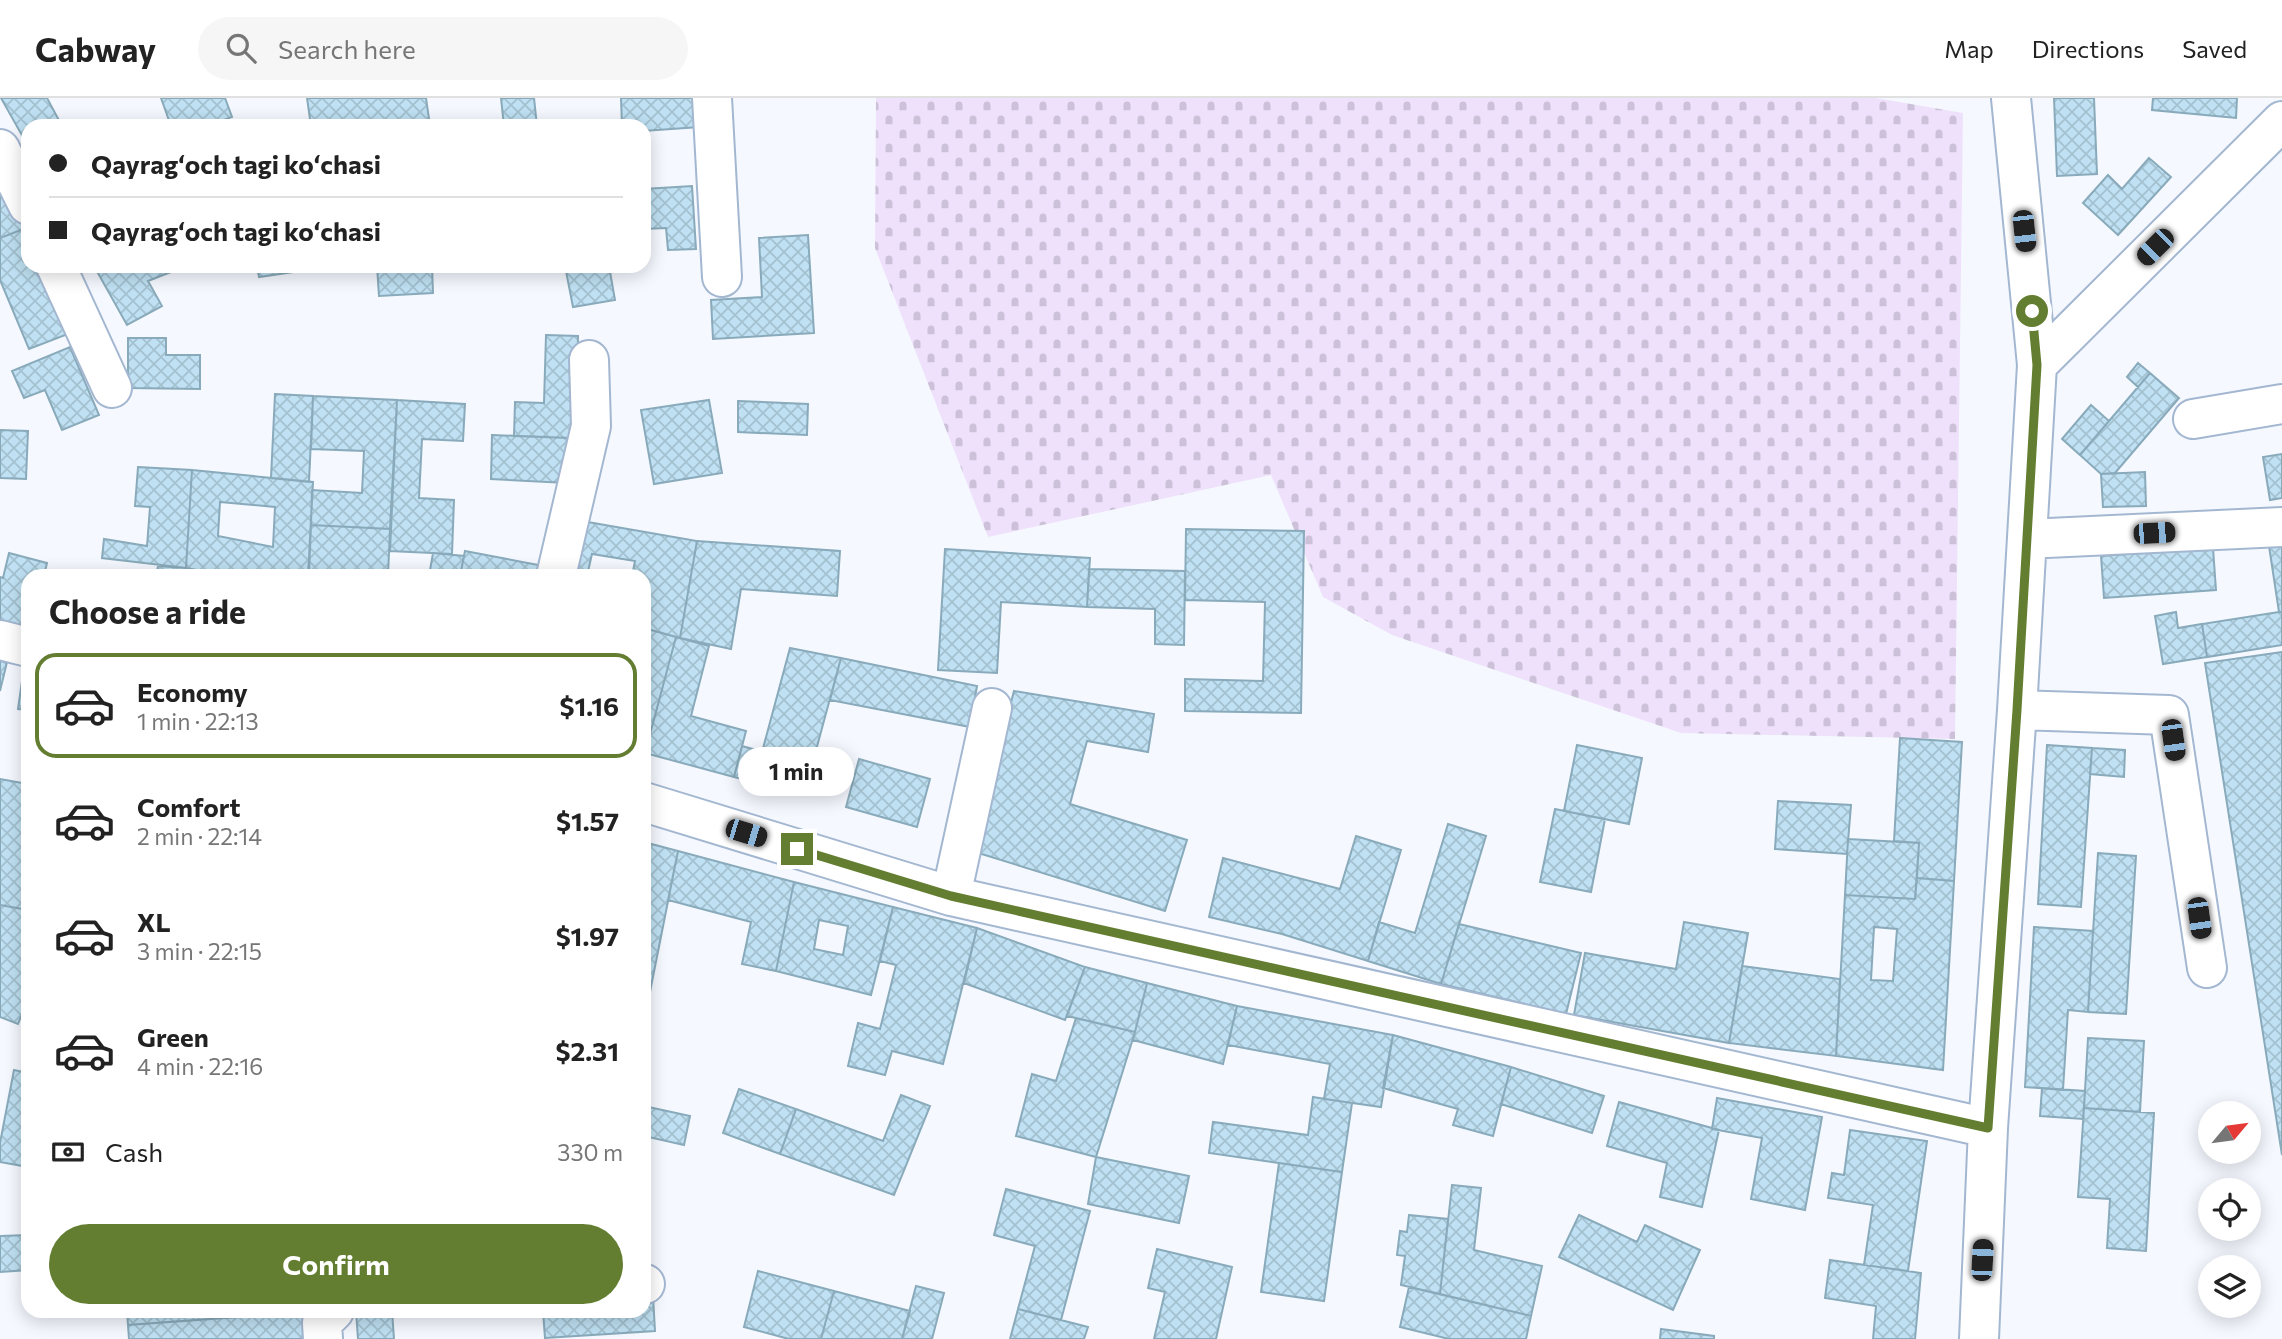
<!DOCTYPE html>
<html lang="en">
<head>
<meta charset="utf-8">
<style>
	:root { --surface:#fff; --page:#f6f6f6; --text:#222; --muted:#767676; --line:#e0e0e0; --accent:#647e31 }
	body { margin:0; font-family:Commissioner,sans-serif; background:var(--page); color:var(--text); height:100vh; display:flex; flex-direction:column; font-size:26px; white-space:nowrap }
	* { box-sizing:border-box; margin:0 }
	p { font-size:23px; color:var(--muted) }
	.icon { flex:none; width:38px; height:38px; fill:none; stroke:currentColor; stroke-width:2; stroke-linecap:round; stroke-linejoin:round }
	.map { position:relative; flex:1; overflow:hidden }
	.side { position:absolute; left:21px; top:471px; width:630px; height:749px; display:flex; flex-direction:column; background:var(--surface); border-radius:21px; box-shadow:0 4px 18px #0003 }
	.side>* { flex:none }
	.top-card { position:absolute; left:21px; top:21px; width:630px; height:154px; border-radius:21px; box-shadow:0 4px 18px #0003; display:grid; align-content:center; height:154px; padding:0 28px; background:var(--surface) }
	.needle { width:46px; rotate:61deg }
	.fabs { position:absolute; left:2198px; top:1003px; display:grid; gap:14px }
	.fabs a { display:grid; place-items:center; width:63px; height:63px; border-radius:50%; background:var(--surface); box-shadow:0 4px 18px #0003; font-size:35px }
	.end { position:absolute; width:32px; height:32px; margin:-16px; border:9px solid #647e31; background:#fff; box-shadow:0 0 0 4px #fff }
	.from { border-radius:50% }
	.bubble { position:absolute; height:49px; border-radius:24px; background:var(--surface); box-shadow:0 4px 18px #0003; font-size:23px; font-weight:700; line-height:49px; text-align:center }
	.car { position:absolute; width:21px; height:42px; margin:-21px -10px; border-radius:9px; box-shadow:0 0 5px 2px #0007; background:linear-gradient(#222 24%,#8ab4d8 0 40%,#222 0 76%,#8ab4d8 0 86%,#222 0) }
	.top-card b { display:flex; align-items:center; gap:24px; height:66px; font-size:26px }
	.top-card b+b { border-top:2px solid var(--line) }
	.top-card i { width:18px; height:18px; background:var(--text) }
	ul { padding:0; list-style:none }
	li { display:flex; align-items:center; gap:21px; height:105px; margin:0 14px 10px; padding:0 14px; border:4px solid transparent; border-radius:21px }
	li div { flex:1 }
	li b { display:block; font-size:26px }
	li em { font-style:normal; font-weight:700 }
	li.current { border-color:var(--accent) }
	li>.icon { width:63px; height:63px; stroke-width:1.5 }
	h2 { padding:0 28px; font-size:32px; line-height:84px }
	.pay { display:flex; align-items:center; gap:18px; height:77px; padding:0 28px; font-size:26px }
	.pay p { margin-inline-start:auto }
	.button { display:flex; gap:14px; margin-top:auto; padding:14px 28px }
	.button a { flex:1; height:80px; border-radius:42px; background:var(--accent); color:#fff; font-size:28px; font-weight:700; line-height:80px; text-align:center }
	header { display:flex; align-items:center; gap:42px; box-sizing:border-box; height:98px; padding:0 35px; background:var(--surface); border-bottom:2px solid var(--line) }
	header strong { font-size:33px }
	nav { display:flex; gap:38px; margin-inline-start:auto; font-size:24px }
	.search { width:490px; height:63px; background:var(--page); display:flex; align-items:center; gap:18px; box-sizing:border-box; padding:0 24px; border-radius:38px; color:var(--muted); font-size:26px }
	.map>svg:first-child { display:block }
	.cemetery { fill:url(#cemetery-stones) }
	.building { fill:url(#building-cross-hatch); stroke:#89aaba; stroke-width:2; fill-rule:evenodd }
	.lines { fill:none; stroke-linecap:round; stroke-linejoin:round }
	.minor-casing { stroke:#a4b7d1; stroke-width:42 }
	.minor { stroke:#fff; stroke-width:38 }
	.route { stroke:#647e31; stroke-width:9 }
</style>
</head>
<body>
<header>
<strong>Cabway</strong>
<div class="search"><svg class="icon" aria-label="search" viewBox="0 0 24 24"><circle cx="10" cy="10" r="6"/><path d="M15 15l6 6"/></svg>Search here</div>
<nav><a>Map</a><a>Directions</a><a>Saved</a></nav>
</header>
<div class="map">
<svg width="2282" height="1241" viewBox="0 0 2282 1241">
	<defs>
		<pattern id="cemetery-stones" width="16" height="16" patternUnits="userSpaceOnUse" patternTransform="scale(1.75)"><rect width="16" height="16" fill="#efe1fc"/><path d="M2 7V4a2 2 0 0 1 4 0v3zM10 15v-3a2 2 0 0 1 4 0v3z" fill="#ccc1d8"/></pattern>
		<pattern id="building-cross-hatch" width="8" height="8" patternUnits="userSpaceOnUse" patternTransform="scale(1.75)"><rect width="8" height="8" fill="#bfe1f3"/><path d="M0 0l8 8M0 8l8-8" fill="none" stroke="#a4c1d0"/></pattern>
	</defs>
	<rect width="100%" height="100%" fill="#f5f9ff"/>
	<path class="cemetery" d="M876 0H1876L1963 15 1955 641 1681 635 1392 537 1323 499 1271 377 988 439 875 150Z"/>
	<path class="building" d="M1 0H47L62 28H28V48Z
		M161 0H225L232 19 208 28H171Z
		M307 0H426L430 28H311Z
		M501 0H534L537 28H504Z
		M621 0H697L699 29 644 33V28H622Z
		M2054 0H2094L2097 76 2057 78Z
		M2153 0H2237L2236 20 2152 12Z
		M2149 60 2171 79 2118 137 2083 105 2108 77 2122 91Z
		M0 79 26 130 0 140Z
		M692 88 696 151 668 152 666 130 644 131V91Z
		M26 130 28 168H41L68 236 29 251 0 182V140Z
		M808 137 814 235 713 241 711 202 762 199 759 140Z
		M94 168H186L148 183 162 208 127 227Z
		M257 168H293L294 174 259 179Z
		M377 168H432L433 195 379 198Z
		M565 168H609L615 202 573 209Z
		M546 237 578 238 577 306 569 340 514 338 515 304 544 305Z
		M128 240H166V257H200V291L128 290Z
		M70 249 99 317 62 332 45 292 24 300 12 273Z
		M2138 265 2150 275 2138 289 2127 279Z
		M2150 275 2179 300 2115 375 2101 376 2080 357Z
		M275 296 313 298 309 384 271 380Z
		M313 298 397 302 390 431 311 427 312 392 362 395 364 353 311 351Z
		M397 302 465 306 463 343 422 341 419 400 454 402 452 456 390 453Z
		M709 302 722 375 654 386 641 312Z
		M738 303 808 306 807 337 738 334Z
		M2091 307 2109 323 2080 357 2062 341Z
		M0 332 28 333 26 381 0 380Z
		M492 337 569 340 566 385 491 381Z
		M2282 356V400L2270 402 2263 359Z
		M138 369 192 372 186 470 102 460 104 441 147 448 150 409 135 408Z
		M192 372 313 384 308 478H227L186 470ZM220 404 275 409 273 449 218 438Z
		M2145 374 2146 408 2103 409 2101 376Z
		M582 423 697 443 680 540 644 530V478H632L635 463 592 456 587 478H568Z
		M311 427 390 431 388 478 309 475Z
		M1186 431 1304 433 1301 615 1185 613V581L1263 583 1265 504 1185 502Z
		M697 443 840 453 837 498 741 491 731 551 680 540Z
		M2282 446V514H2279L2269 448Z
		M2213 450 2216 492 2104 500 2101 458Z
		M945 451 1090 460 1087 509 1001 504 997 575 938 572Z
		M465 453 549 469 547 478H460Z
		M9 455 47 465 44 478H28V529L0 522V479L3 480Z
		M433 455 464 458 460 478H429Z
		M158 468 186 470 203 473 202 478H156Z
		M1089 471 1185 473 1184 547 1155 546V511L1087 509Z
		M2176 514 2178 530 2202 526 2207 559 2163 566 2155 518Z
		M2279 514H2282V547L2207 559 2202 526Z
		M644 530 676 539 645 655 644 654Z
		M676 539 709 548 691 618 746 633 734 679 645 655Z
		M790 550 841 560 812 667 762 654Z
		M2282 554V1057L2205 565Z
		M841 560 977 588 970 629 830 602Z
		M0 563 7 564 0 593Z
		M24 569 28 570V612L18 611Z
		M1014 593 1154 616 1148 654 1087 643 1070 706 1187 742 1165 813 972 753Z
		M1900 640 1962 644 1954 783 1917 780 1919 745 1894 743Z
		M1577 647 1642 660 1629 726 1564 713Z
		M2047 647 2092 650 2081 809 2038 806Z
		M742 648 812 667 805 697 734 679Z
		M2092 650 2125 652 2124 679 2090 676Z
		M859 661 930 681 917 729 846 709Z
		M0 681 28 686V729L24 756H28V812L0 807Z
		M1778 703 1851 707 1847 756 1775 751Z
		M1555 711 1605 721 1591 794 1540 784Z
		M1448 726 1486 738 1441 886 1368 863 1379 824 1415 835Z
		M1356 738 1401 752 1368 863 1282 836 1209 819 1223 760 1340 791Z
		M1848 741 1919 745 1915 801 1845 797Z
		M644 744 678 753 648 904 644 903Z
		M678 753 794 784 776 873 742 866 751 824 668 802Z
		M2098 755 2136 758 2126 916 2088 914Z
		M1917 780 1954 783 1943 972 1836 958 1845 797 1915 801ZM1874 829 1897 831 1893 883 1871 882Z
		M794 784 893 809 871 897 776 873ZM819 822 848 828 843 857 814 851Z
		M0 807 28 812V901L18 926 0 919Z
		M893 809 977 830 943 966 892 953 885 977 848 968 858 925 880 931 896 867 880 863Z
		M1684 824 1748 835 1729 945 1574 917 1585 855 1676 871Z
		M1459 826 1581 855 1566 916 1441 886Z
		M2034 829 2093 833 2088 914 2068 912 2063 992 2025 989Z
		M977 830 1085 869 1065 922 964 885Z
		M1742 868 1840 881 1836 958 1729 945Z
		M1085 869 1147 885 1135 934 1067 918Z
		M1147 885 1237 908 1223 966 1133 942Z
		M1237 908 1393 937 1381 1009 1324 1001 1330 966 1228 947Z
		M1076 920 1135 934 1096 1059 1016 1038 1032 976 1056 983Z
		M1393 937 1511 969 1493 1038 1453 1027 1458 1011 1383 990Z
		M2088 940 2144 943 2140 1014 2084 1010Z
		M1511 969 1604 998 1592 1035 1501 1006Z
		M14 972 28 975V1069L0 1064V1045Z
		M2042 990 2085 993 2083 1021 2040 1018Z
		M739 991 796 1011 780 1056 723 1035Z
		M901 997 930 1008 894 1097 780 1056 796 1011 883 1043Z
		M1313 999 1352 1005 1342 1074 1209 1055 1213 1024 1308 1037Z
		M1717 1000 1822 1019 1805 1112 1751 1101 1762 1040 1712 1031Z
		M1619 1004 1719 1032 1702 1109 1660 1099 1667 1065 1607 1048Z
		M644 1008 690 1018 684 1047 644 1038Z
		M2084 1010 2154 1015 2146 1153 2107 1150 2110 1101 2078 1099Z
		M1850 1032 1927 1043 1908 1173 1864 1167 1873 1107 1828 1100 1832 1075 1844 1077Z
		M1096 1059 1189 1078 1179 1125 1088 1106Z
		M1279 1065 1342 1074 1324 1203 1261 1194Z
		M1452 1087 1481 1090 1474 1152 1542 1168 1531 1218 1440 1196Z
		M1006 1091 1090 1113 1061 1222 1018 1211 1035 1148 994 1137Z
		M1409 1117 1448 1121 1440 1196 1401 1187 1405 1158 1397 1157 1400 1133 1407 1134Z
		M1579 1117 1637 1144 1645 1127 1700 1152 1673 1212 1559 1159Z
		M28 1137V1172L0 1174V1138Z
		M1157 1151 1232 1169 1216 1241H1154L1165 1194 1148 1190Z
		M1830 1162 1921 1175 1915 1241H1873L1876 1208 1825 1200Z
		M758 1173 834 1193 821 1241H789L744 1229Z
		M916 1188 944 1195 932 1241H902Z
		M1409 1189 1531 1218 1526 1241H1449L1400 1229Z
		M834 1193 910 1213 902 1241H821Z
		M644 1198H653L655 1233 545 1240 543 1213H644Z
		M1018 1211 1088 1229 1084 1241H1010Z
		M127 1213H236L237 1219 128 1227Z
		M356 1213H392L394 1241H358Z
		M309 1214 311 1241H129L128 1227Z
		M1661 1231 1714 1238V1241H1660Z"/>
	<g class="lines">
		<g class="minor-casing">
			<path id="minor" d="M712 0 722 179
				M0 51 28 107
				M56 168 112 290
				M2037 267 2282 23
				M2193 321 2282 306
				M2027 441 2282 429
				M556 478 591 328 589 262
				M0 542 28 549
				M2017 612 2169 617 2207 870
				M644 704 951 798 1988 1030 2017 612 2037 267 2011 0
				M951 798 992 610
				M644 1186H645
				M323 1241 322 1225 334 1213
				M1979 1241 1988 1030"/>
		</g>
		<use href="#minor" class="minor"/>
	</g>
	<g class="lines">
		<path class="route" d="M797 751 951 798 1988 1030 2017 612 2037 267 2032 213"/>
	</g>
</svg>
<div class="fabs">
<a><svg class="needle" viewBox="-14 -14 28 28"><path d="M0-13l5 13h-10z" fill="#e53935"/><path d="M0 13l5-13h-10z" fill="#767676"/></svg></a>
<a><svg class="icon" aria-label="locate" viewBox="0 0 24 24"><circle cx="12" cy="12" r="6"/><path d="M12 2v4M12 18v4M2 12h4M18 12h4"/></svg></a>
<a><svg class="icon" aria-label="layers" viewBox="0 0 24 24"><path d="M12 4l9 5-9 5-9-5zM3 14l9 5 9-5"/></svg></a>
</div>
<i class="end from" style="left:2032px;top:213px"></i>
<i class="end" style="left:797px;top:751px"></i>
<div class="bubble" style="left:738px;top:649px;width:116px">1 min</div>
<i class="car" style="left:2024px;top:133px;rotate:174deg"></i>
<i class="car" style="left:2155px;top:149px;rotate:225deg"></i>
<i class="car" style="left:2154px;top:435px;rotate:87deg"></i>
<i class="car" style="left:2173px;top:642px;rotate:172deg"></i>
<i class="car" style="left:746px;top:735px;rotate:107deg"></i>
<i class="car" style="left:2199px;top:820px;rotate:172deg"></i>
<i class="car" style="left:1982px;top:1162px;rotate:3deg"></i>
<div class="top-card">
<b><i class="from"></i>Qayragʻoch tagi koʻchasi</b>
<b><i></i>Qayragʻoch tagi koʻchasi</b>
</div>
<section class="side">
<h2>Choose a ride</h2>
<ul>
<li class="current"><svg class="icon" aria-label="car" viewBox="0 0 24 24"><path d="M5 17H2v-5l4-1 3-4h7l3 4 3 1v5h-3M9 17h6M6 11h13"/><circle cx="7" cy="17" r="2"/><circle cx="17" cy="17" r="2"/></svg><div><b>Economy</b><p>1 min · 22:13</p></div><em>$1.16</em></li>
<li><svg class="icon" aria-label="car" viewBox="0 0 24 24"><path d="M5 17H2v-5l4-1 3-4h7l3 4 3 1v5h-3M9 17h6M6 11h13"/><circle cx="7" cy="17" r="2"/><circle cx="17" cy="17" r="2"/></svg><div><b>Comfort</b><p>2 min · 22:14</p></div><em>$1.57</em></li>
<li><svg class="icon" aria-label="car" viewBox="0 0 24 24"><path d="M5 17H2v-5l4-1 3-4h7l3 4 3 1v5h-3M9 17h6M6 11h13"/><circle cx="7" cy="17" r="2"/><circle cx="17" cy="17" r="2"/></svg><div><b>XL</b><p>3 min · 22:15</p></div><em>$1.97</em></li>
<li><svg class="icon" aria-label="car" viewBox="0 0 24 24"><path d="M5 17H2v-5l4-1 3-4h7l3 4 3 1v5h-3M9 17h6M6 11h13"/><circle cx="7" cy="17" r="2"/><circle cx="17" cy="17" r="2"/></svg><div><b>Green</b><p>4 min · 22:16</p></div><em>$2.31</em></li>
</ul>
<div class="pay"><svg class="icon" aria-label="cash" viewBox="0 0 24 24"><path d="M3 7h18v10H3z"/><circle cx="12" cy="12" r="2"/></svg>Cash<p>330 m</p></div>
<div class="button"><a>Confirm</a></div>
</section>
</div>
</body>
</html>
